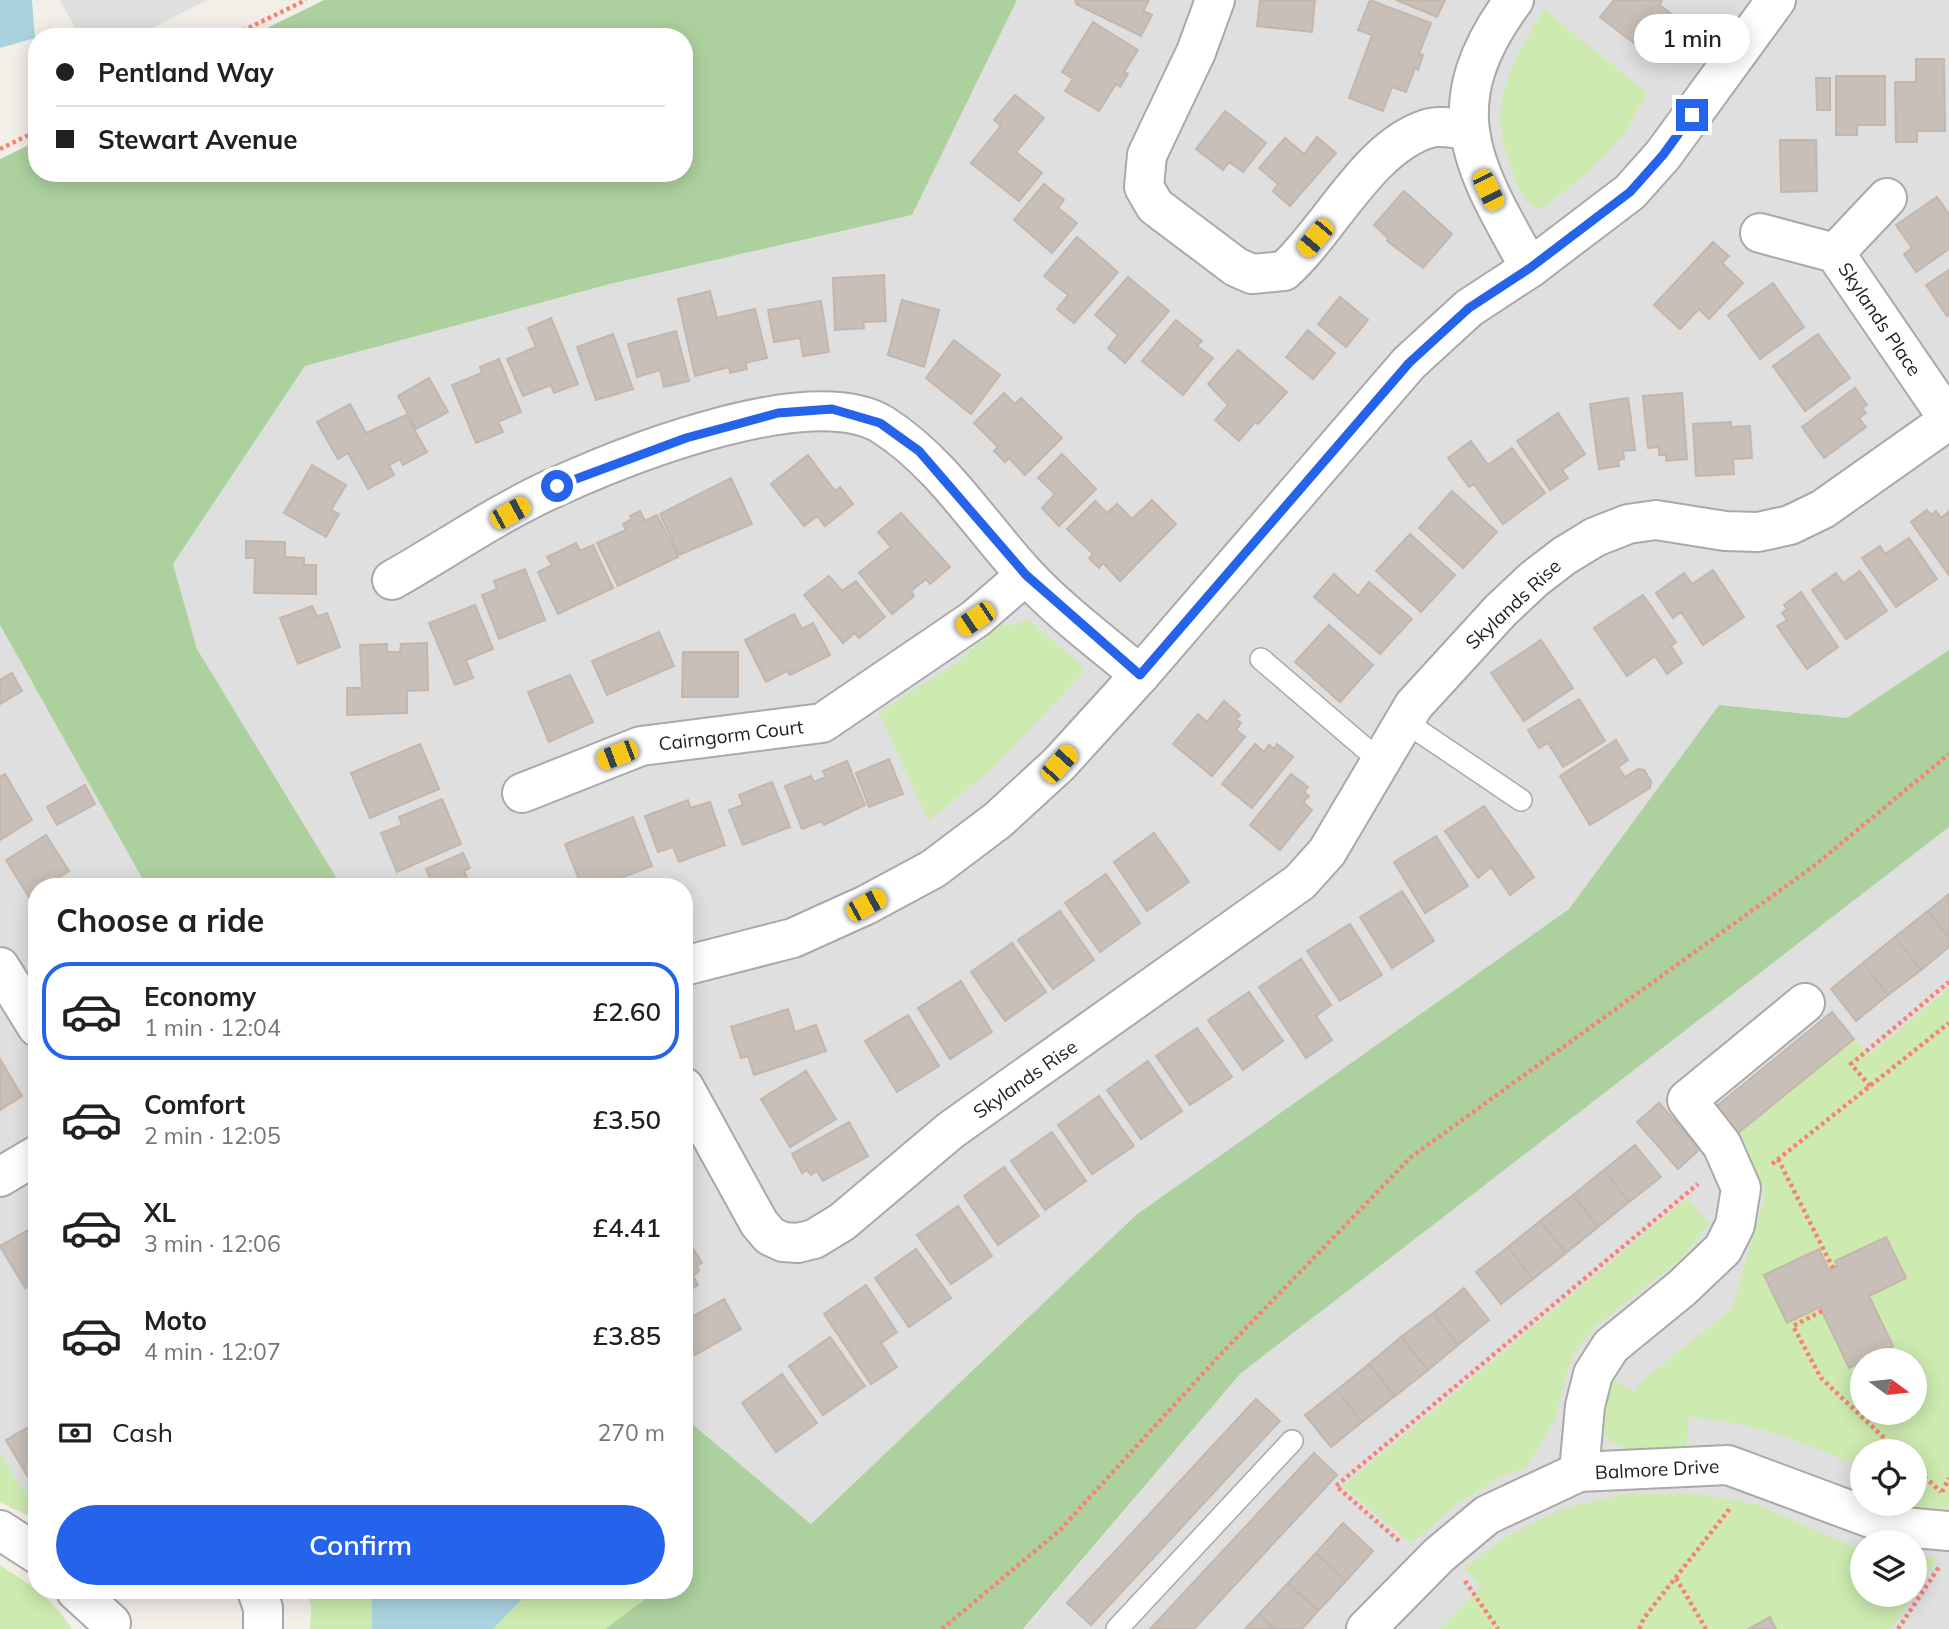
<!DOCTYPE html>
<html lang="en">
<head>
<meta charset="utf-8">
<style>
	:root { --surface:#fff; --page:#f6f6f6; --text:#202124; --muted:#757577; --line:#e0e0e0; --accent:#2563eb }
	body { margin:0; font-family:Mulish,sans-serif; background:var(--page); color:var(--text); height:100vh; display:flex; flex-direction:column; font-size:26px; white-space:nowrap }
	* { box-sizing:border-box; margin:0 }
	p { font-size:23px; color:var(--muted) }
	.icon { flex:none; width:38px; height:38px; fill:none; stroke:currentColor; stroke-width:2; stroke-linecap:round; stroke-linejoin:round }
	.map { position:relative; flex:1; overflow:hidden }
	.sheet { position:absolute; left:28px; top:878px; width:665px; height:721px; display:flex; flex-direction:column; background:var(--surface); border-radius:28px; box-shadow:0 4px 18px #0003 }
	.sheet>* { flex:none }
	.top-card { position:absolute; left:28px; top:28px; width:665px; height:154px; border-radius:28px; box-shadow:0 4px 18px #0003; display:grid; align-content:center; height:154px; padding:0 28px; background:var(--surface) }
	.needle { width:46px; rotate:105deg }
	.tools { position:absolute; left:1850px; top:1348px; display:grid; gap:14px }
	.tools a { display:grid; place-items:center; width:77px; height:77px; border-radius:50%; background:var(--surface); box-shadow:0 4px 18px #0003; font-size:35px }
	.end { position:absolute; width:32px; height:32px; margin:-16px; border:9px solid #2563eb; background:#fff; box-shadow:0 0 0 4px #fff }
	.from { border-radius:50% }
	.bubble { position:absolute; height:49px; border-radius:24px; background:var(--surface); box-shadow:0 4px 18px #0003; font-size:23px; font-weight:600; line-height:49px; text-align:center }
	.car { position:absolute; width:21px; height:42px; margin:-21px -10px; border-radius:9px; box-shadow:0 0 5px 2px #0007; background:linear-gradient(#f5c518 24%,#345 0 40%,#f5c518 0 76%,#345 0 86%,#f5c518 0) }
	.top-card b { display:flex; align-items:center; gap:24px; height:66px; font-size:26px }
	.top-card b+b { border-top:2px solid var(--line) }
	.top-card i { width:18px; height:18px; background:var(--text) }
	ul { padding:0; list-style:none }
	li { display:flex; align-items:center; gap:21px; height:98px; margin:0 14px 10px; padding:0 14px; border:4px solid transparent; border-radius:28px }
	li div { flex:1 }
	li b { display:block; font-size:26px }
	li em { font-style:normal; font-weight:600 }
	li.selected { border-color:var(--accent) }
	li>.icon { width:63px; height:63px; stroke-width:1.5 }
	h2 { padding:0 28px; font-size:32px; line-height:84px }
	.pay { display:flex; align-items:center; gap:18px; height:77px; padding:0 28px; font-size:26px }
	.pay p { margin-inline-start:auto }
	.primary-button { display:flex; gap:14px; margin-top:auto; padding:14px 28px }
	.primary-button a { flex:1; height:80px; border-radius:42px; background:var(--accent); color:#fff; font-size:28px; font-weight:600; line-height:80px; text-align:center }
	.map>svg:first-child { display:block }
	.residential { fill:#e0dfdf; fill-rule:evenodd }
	.grass { fill:#cdebb0; fill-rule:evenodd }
	.forest { fill:#add19e }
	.water { fill:#aad3df }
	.building { fill:#c7bfb8; stroke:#c4b6ab; stroke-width:2 }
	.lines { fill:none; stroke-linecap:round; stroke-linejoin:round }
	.service-casing { stroke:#a9a9a9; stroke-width:24 }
	.minor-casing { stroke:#a9a9a9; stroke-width:42 }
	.tertiary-casing { stroke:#a9a9a9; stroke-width:42 }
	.path { stroke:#fa8072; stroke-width:4.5; stroke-dasharray:3.5 3.5; stroke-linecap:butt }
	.service { stroke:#fff; stroke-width:21 }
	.minor { stroke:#fff; stroke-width:38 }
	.tertiary { stroke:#fff; stroke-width:38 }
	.route { stroke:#2563eb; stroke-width:9 }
	.labels { text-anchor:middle; stroke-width:6; stroke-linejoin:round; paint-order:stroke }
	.street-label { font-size:19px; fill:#222; stroke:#fff }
</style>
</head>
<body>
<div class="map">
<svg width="1949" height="1629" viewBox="0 0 1949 1629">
	<rect width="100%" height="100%" fill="#f2efe9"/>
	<path class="residential" d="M60 0H207L135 37H80Z
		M1017 0H1949V650L1847 718 1719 705 1569 909 1136 1215 811 1524 684 1417V887H342L197 649 173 564 305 366 610 284 912 215Z
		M0 625 147 887H37V1501L19 1485 0 1453Z
		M1949 827V1629H1024L1240 1374ZM1862 1360H1914V1412H1862ZM1862 1451H1914V1503H1862ZM1862 1542H1914V1594H1862Z"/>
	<path class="grass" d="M1544 9 1647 93 1625 133 1587 173 1543 208 1537 209C1523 201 1518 188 1513 174 1485 104 1508 69 1544 9Z
		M1023 620 1032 622 1079 663 1084 672 991 770 928 821 879 712 958 662 998 624 1015 625Z
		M1949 988V1508L1927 1515H1897L1886 1503H1914V1451H1862V1469C1803 1441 1755 1423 1689 1417L1686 1448C1659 1448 1610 1460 1601 1426 1597 1414 1606 1390 1609 1377L1635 1392 1641 1382 1732 1308 1766 1192 1733 1137 1854 1039 1869 1055ZM1862 1360H1914V1412H1862Z
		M1687 1198 1710 1224 1681 1259 1596 1326 1579 1347 1568 1369 1555 1421 1527 1466 1497 1479 1457 1504 1411 1544 1343 1486Z
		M0 1453 19 1485 37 1501V1520L0 1502Z
		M1630 1493 1699 1494 1756 1504 1862 1551V1594H1914L1891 1629H1439L1481 1588 1464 1568 1509 1535 1564 1508Z
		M1938 1558 1915 1593V1559Z
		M0 1565C28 1583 54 1600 72 1629H0Z
		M306 1591H656L605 1629H310L311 1607Z"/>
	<path class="forest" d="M324 0H1017L912 215 610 284 305 366 173 564 197 649 342 887H147L0 625V159L37 141V173H684V37H249Z
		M1949 650V827L1240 1374 1023 1629H605L656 1591H684V1570L688 1567 684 1562V1417L811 1524 1136 1215 1569 909 1719 705 1847 718Z"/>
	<path class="water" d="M0 0H32L35 38 0 48Z
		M372 1591H530L493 1629H372Z"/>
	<path class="building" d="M1075 0H1149L1143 11 1152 15 1141 36 1076 4Z
		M1260 0H1315L1312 32 1257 26Z
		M1370 0 1431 23 1419 54 1423 55 1418 70 1415 68 1406 92 1392 87 1383 111 1349 98 1372 35 1358 30Z
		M1396 0H1445L1437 17Z
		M1614 0H1662L1660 5 1679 20 1651 56 1600 17Z
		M1093 22 1138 50 1124 72 1128 74 1120 87 1116 84 1099 111 1065 91 1073 79 1062 72Z
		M1916 59H1944L1945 131H1917V142H1896L1895 82H1916Z
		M1836 76H1885V125H1857V135H1836Z
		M1816 78H1830V110H1817Z
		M1015 95 1044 118 1016 152 1042 173 1019 201 971 163 1001 126 994 120Z
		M1225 111 1266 143 1243 172 1229 162 1223 170 1196 149Z
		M1317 137 1336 153 1290 206 1273 191 1278 184 1259 168 1285 138 1304 154Z
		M1780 140H1816L1817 191 1781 192Z
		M1044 184 1064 200 1058 208 1077 223 1052 253 1014 220Z
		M1404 191 1452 234 1423 268 1387 241 1388 238 1374 225Z
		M1937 197 1949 214V249L1916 272 1904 254 1912 248 1896 225Z
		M1077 237 1118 272 1074 323 1057 309 1068 295 1044 276Z
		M1713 242 1729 256 1722 263 1743 283 1709 319 1699 309 1680 329 1654 305Z
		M1949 270V315L1947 316 1926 285Z
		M884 275 886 321 863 322 864 328 835 330 833 278Z
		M1128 277 1169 311 1125 363 1108 348 1118 335 1095 315Z
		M1773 283 1804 327 1760 359 1728 315Z
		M710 291 717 318 755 309 767 358 745 363 747 369 730 373 729 367 695 376 678 299Z
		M1340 297 1368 320 1346 347 1318 324Z
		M902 300 939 310 924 367 888 355Z
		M821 301 829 352 803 356 800 338 774 342 768 310Z
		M551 318 578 384 554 393 551 385 523 396 507 359 536 347 528 328Z
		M1176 320 1202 341 1197 346 1213 358 1183 395 1142 361Z
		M1308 330 1335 353 1313 379 1286 357Z
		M676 331 689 381 664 387 660 370 637 377 628 344Z
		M613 334 633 389 596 400 577 347Z
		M1818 334 1850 378 1805 411 1773 366Z
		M954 340 1000 375 971 414 926 378Z
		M1238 350 1287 392 1258 424 1255 422 1239 441 1215 420 1228 405 1208 384Z
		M499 359 521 412 498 422 503 432 476 443 452 385 482 373 480 367Z
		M429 378 448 412 416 429 398 396Z
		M1855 388 1867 405 1862 408 1866 413 1859 418 1866 427 1824 458 1802 427Z
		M1004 393 1015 404 1021 398 1062 438 1025 475 1009 458 1005 462 994 451 998 447 974 423Z
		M1682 393 1687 459 1666 461V455H1659V447L1648 448 1643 396Z
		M1628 398 1635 450 1623 451 1624 459 1618 460 1619 466 1599 469 1590 404Z
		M350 404 366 433 406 415 427 452 403 465 400 459 389 465 394 475 368 489 348 453 338 459 317 422Z
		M1558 413 1585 454 1562 470 1568 478 1550 490 1517 441Z
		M1731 422V427L1750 426 1752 458 1733 459 1734 474 1696 476 1693 424Z
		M1471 441 1488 465 1512 448 1545 493 1503 524 1474 484 1469 487 1448 458Z
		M1062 454 1096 489 1059 526 1042 508 1055 494 1038 478Z
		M808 455 835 491 840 487 853 504 825 526 817 516 804 526 771 484Z
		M312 465 346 485 331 510 339 514 326 537 284 513Z
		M731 478 752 524 679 555 660 514Z
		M1452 491 1497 532 1463 568 1419 528Z
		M1152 500 1176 524 1120 581 1103 563 1099 568 1089 558 1093 554 1067 529 1095 501 1107 513 1117 504 1132 519Z
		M1927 510 1931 515 1936 511 1941 518 1949 511V575L1911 522Z
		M640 511 645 521 657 515 678 557 618 586 597 543 626 530 623 524 632 519 630 516Z
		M901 513 950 567 930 584 926 579 911 591 914 596 892 614 859 573 891 547 878 532Z
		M1410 534 1455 575 1421 612 1376 571Z
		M1909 538 1937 579 1896 607 1862 558 1880 546 1885 554Z
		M246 541 285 542V557L304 558V565H316V594L254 593 255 558H246Z
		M576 543 580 551 593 545 613 588 558 614 538 572 552 565 547 557Z
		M525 569 545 620 499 639 482 595 497 589 494 581Z
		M1713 570 1744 617 1703 645 1681 612 1673 618 1656 593 1684 573 1692 584Z
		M1860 571 1887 611 1846 639 1812 590 1836 573 1843 583Z
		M1334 574 1358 596 1369 582 1412 619 1380 654 1314 597Z
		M829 576 842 591 856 581 885 617 859 638 855 633 843 643 804 595Z
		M1801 592 1838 647 1807 669 1777 626 1787 620 1782 613 1787 609 1784 605Z
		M1643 595 1676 642 1671 646 1682 663 1667 674 1655 656 1627 676 1594 628Z
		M475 605 493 649 466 660 473 678 455 685 429 623Z
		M312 606 317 617 327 613 340 647 298 664 280 618Z
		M794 614 802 629 813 623 830 655 790 675 787 671 766 682 745 640Z
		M1329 625 1373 665 1340 702 1295 662Z
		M659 632 674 666 607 695 592 661Z
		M1541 640 1573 688 1524 721 1491 673Z
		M427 643 428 690 407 691V713L347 715V688H362L360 645 387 644V652H400L401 644Z
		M683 652H738V697H682Z
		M12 673 22 691 0 704V680Z
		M570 675 593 722 549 742 528 692Z
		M1579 699 1605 741 1563 767 1548 743 1539 748 1528 730Z
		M1224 701 1240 715 1236 719 1241 723 1236 730 1245 737 1212 776 1173 744 1198 714 1207 722Z
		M1616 740 1628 760 1618 767 1625 777 1638 769 1644 770 1651 781 1650 788 1590 825 1560 776Z
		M420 744 439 789 370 818 351 773Z
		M1255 744 1264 752 1269 745 1274 749 1277 744 1293 757 1252 808 1222 784Z
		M889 759 903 794 869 807 856 773Z
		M847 761 865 805 824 825 822 821 802 829 785 786 811 776 814 782 826 777 823 771Z
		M5 774 32 820 0 840V777Z
		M1291 774 1308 787 1304 792 1309 796 1303 802 1312 810 1280 850 1250 825Z
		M772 782 790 827 743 845 729 810 743 805 739 795Z
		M85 785 95 804 57 825 47 807Z
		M442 799 461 844 397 872 381 833 402 825 399 817Z
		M688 800 690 808 710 802 725 845 679 862 673 847 658 852 645 816Z
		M1484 806 1534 877 1510 895 1491 867 1478 878 1445 831Z
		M633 817 652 866 598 887H582L565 844Z
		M1154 833 1189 882 1147 911 1114 862Z
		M46 835 69 871 43 887H37V892L29 897 6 860Z
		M1436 836 1468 886 1425 913 1394 862Z
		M463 853 470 868 464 871 471 887H425L432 884 426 869Z
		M1106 874 1140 923 1100 952 1065 903Z
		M1402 891 1434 941 1392 968 1360 917Z
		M1949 894V938L1928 911Z
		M1060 911 1094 960 1053 989 1018 940Z
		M1928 911 1949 938V947L1921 970 1895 937Z
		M1350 924 1382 975 1340 1001 1307 951Z
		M1895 937 1921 970 1888 995 1863 963Z
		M1012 943 1046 992 1005 1021 971 972Z
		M1301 959 1331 1005 1316 1016 1332 1040 1306 1058 1259 987Z
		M1863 963 1888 995 1856 1021 1831 989Z
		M961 981 992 1032 950 1059 918 1008Z
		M1249 992 1283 1041 1243 1070 1208 1020Z
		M788 1009 795 1032 816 1025 826 1051 754 1075 748 1056 741 1058 731 1027Z
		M1832 1012 1854 1039 1733 1137 1712 1110Z
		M908 1015 939 1066 897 1092 865 1041Z
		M1197 1028 1232 1077 1190 1105 1156 1056Z
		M0 1059 22 1096 0 1110Z
		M1148 1061 1182 1111 1141 1139 1107 1090Z
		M806 1071 836 1119 790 1147 761 1099Z
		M1099 1096 1134 1146 1092 1174 1058 1125Z
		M1659 1103 1700 1149 1678 1169 1637 1122Z
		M849 1122 868 1156 823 1181 817 1171 811 1175 807 1170 802 1173 792 1154Z
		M1052 1132 1086 1181 1045 1210 1011 1161Z
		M1635 1145 1661 1177 1629 1202 1604 1170Z
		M1004 1167 1039 1216 998 1245 964 1196Z
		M1604 1170 1629 1202 1598 1227 1573 1195Z
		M1573 1195 1598 1227 1566 1253 1540 1221Z
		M958 1206 992 1256 951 1284 917 1235Z
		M1540 1221 1566 1253 1533 1279 1508 1247Z
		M37 1225V1281L25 1288 0 1246Z
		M1886 1237 1906 1278 1869 1296 1893 1346 1849 1368 1820 1307 1787 1323 1764 1275 1819 1249 1829 1270 1837 1266 1835 1261Z
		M691 1245 702 1263 697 1266 699 1271 693 1276 698 1285 684 1294V1249Z
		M1508 1247 1533 1279 1501 1304 1476 1272Z
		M916 1249 951 1298 909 1327 875 1278Z
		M866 1285 897 1332 881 1343 897 1367 871 1384 824 1314Z
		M1464 1288 1489 1320 1458 1345 1433 1313Z
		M724 1299 741 1329 695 1355 684 1335V1321Z
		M1433 1313 1458 1345 1428 1370 1401 1337Z
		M830 1337 865 1386 823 1415 789 1366Z
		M1401 1337 1428 1370 1395 1396 1369 1364Z
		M1369 1364 1395 1396 1362 1422 1337 1390Z
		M782 1374 817 1423 776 1452 742 1403Z
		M1337 1390 1362 1422 1331 1447 1305 1415Z
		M1256 1399 1280 1421 1091 1625 1067 1603Z
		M37 1422V1486L34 1487 6 1440Z
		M1314 1453 1337 1475 1194 1629H1150Z
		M1343 1523 1373 1551 1346 1581 1316 1553Z
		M1316 1553 1346 1581 1318 1611 1288 1583Z
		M1288 1583 1318 1611 1302 1629H1275L1259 1614Z
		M1259 1614 1275 1629H1245Z
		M1770 1617 1776 1629H1748Z"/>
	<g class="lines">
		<g class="service-casing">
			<path id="service" d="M1261 659 1381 762
				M1404 721 1521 800
				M1117 1629 1292 1441"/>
		</g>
		<g class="minor-casing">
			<path id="minor" d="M1215 0 1196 52 1147 155 1144 187 1155 206 1236 267 1252 274 1284 271C1330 230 1369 145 1430 128 1441 125 1456 129 1468 130
				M1514 0C1435 107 1472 165 1530 268
				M1760 233 1835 253 1887 198
				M1835 253 1949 420
				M392 580C447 549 501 511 558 486 629 454 812 381 883 425 941 462 979 524 1025 574 1059 611 1101 642 1140 675
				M522 793 641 746 822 723 975 619 1026 575
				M0 967 37 1027
				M684 1087 759 1223 770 1236 783 1242 798 1243 814 1239 842 1222 951 1130 1300 882 1327 852 1414 705 1501 610 1534 579 1564 556 1595 537 1628 524 1656 520 1725 531 1758 532 1790 525 1823 509 1949 420
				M0 1177 37 1155
				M1579 1472 1585 1406 1593 1374 1611 1346 1682 1288 1723 1249 1735 1225 1741 1188 1722 1145 1687 1100 1805 1003
				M1366 1629 1439 1555 1487 1515 1579 1472 1728 1465 1892 1526 1949 1531"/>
		</g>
		<g class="tertiary-casing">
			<path id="tertiary" d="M684 966 793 938 866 905 933 869 998 820 1059 764 1140 675 1409 363 1469 308 1530 268 1630 192 1663 155 1776 0
				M0 1530 37 1554
				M76 1591 111 1623
				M257 1591 263 1608V1629"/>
		</g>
		<path class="path" d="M230 37 306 0
			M0 149 37 131
			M1870 1086 1851 1064 1949 982
			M1778 1159 1833 1268
			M1772 1164 1949 1023
			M1822 1311 1793 1326 1821 1378 1898 1451
			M1914 1467 1941 1492
			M1942 1492 1949 1478
			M1399 1541 1336 1486 1698 1184
			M1676 1578 1706 1629
			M1465 1581 1498 1629
			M942 1629 1059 1531 1219 1356 1411 1157 1815 865 1949 754
			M1639 1629 1644 1618 1731 1507
			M1898 1629 1939 1567"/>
		<use href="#service" class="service"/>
		<use href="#minor" class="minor"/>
		<use href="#tertiary" class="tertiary"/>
	</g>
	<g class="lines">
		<path class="route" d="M557 486 686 438 778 413 832 409 880 423 919 451 1026 575 1140 675 1409 363 1469 308 1530 268 1630 192 1663 155 1692 115"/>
	</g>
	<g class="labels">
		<g class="street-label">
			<text transform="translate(1880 319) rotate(56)" y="7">Skylands Place</text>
			<text transform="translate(1513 604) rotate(-43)" y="7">Skylands Rise</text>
			<text transform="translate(731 735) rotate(-7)" y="7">Cairngorm Court</text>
			<text transform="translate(1025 1079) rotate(-35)" y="7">Skylands Rise</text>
			<text transform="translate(1657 1469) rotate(-3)" y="7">Balmore Drive</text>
		</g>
	</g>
</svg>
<div class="tools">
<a><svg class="needle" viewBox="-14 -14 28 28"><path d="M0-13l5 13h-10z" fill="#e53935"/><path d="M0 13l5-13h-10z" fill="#757577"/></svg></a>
<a><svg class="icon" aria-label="locate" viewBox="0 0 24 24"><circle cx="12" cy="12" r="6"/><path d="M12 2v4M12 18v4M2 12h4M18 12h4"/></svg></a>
<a><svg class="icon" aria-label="layers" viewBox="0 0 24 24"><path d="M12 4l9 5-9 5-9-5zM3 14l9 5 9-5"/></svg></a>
</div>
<i class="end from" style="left:557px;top:486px"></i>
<i class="end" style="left:1692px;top:115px"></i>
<div class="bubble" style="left:1634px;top:14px;width:116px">1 min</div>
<i class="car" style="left:1488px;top:190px;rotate:154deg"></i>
<i class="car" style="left:1315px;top:238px;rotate:220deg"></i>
<i class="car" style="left:510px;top:513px;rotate:61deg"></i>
<i class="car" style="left:975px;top:619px;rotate:236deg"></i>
<i class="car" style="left:617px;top:755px;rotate:249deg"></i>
<i class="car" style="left:1059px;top:764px;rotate:42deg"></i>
<i class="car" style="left:866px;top:905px;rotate:61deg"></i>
<div class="top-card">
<b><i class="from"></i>Pentland Way</b>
<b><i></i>Stewart Avenue</b>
</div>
<section class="sheet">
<h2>Choose a ride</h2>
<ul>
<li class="selected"><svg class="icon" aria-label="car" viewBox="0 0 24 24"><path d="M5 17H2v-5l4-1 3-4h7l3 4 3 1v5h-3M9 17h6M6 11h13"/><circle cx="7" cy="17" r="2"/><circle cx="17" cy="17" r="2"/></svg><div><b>Economy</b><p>1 min · 12:04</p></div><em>£2.60</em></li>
<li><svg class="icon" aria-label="car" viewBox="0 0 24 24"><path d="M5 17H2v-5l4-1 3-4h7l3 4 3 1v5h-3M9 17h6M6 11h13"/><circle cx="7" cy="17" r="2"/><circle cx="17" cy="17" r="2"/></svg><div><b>Comfort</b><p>2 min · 12:05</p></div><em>£3.50</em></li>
<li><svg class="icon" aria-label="car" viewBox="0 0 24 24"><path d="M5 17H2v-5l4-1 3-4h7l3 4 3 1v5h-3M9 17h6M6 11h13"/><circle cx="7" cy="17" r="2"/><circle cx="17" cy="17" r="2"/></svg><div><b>XL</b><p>3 min · 12:06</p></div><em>£4.41</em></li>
<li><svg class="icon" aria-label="car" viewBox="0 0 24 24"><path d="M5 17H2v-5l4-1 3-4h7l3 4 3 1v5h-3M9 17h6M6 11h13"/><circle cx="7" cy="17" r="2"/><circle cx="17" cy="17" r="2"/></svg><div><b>Moto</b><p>4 min · 12:07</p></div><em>£3.85</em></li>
</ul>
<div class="pay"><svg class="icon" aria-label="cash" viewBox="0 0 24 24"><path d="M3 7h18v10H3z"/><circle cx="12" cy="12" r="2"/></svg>Cash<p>270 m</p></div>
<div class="primary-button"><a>Confirm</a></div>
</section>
</div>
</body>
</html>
